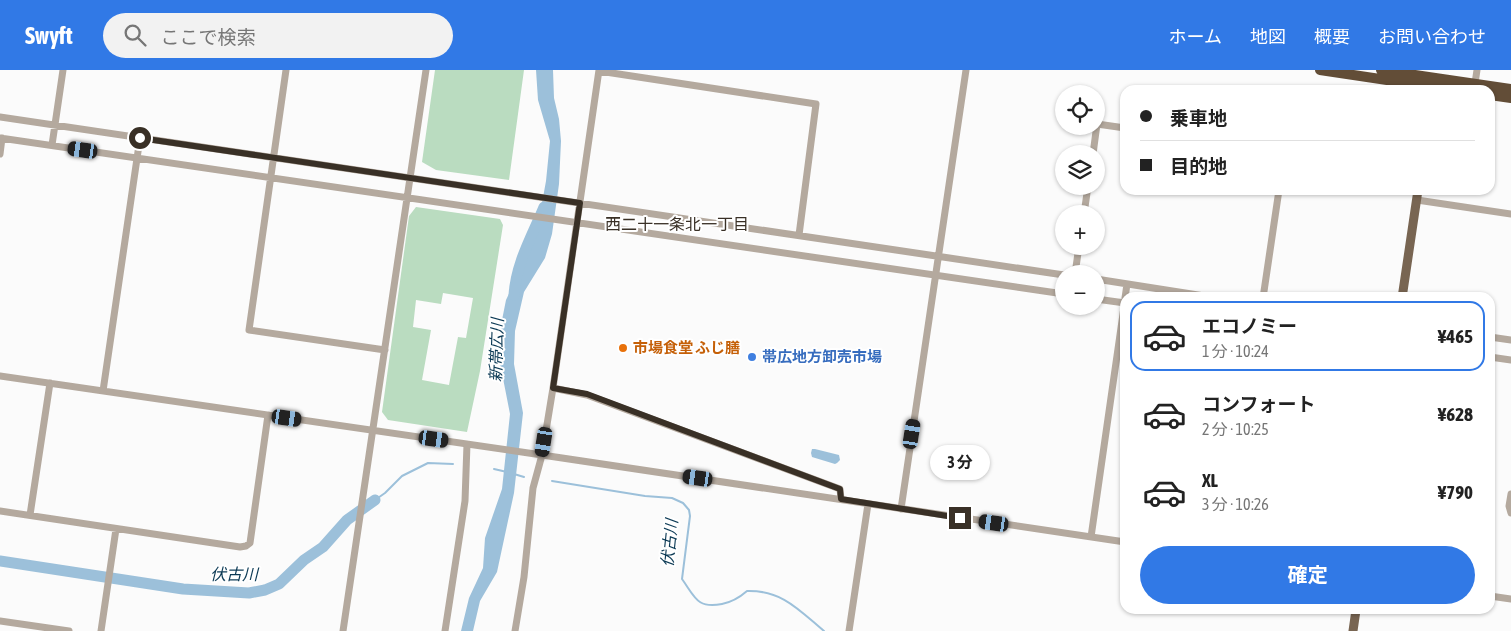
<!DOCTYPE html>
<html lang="ja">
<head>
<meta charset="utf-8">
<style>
	:root { --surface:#fff; --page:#f2f2f2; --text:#222; --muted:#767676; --line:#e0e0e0; --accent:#3179e6 }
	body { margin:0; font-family:"Asap Condensed","Noto Sans JP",sans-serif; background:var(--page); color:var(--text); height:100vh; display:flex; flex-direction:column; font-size:19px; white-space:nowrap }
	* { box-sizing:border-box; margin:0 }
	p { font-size:16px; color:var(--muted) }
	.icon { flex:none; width:28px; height:28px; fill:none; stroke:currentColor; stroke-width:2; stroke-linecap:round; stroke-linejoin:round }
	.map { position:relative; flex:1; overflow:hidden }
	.sheet { position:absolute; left:1120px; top:222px; width:375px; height:322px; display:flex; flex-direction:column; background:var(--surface); border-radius:15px; box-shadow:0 1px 4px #0004 }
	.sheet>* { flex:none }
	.top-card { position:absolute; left:1120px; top:15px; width:375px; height:110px; border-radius:15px; box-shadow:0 1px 4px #0004; display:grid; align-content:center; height:110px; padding:0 20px; background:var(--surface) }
	.tools { position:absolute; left:1055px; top:15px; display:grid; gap:10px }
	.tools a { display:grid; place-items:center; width:50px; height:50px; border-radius:50%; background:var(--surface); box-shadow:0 1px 4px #0004; font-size:25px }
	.end { position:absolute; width:22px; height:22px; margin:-11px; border:6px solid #393026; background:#fff; box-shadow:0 0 0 2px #fff }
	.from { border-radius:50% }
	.bubble { position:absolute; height:35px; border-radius:18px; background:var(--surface); box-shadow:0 1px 4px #0004; font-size:16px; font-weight:700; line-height:35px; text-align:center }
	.car { position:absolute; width:15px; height:30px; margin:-15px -8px; border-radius:6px; box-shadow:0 0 4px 1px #0007; background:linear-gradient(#222 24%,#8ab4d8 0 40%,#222 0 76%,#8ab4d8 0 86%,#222 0) }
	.top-card b { display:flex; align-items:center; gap:18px; height:48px; font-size:19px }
	.top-card b+b { border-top:1px solid var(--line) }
	.top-card i { width:12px; height:12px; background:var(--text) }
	ul { padding:9px 0 0; list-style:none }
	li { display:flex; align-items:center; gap:15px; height:70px; margin:0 10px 8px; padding:0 10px; border:2px solid transparent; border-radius:15px }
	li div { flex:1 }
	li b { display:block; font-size:19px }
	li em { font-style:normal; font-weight:700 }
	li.current { border-color:var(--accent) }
	li>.icon { width:45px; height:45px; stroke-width:1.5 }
	.primary-button { display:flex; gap:10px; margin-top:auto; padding:10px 20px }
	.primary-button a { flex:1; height:58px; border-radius:30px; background:var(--accent); color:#fff; font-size:20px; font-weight:700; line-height:58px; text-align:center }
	header { display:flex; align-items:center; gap:30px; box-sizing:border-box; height:70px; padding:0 25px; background:var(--accent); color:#fff }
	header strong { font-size:24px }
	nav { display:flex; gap:28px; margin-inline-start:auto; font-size:18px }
	.search { width:350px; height:45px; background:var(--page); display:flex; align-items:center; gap:12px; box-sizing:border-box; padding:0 18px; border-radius:28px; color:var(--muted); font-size:19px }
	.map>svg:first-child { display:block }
	.green { fill:#badcc0; fill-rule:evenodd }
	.water { fill:#9cc0da }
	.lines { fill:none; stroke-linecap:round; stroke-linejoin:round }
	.stream { stroke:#9cc0da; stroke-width:2 }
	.river { stroke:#9cc0da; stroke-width:11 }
	.minor { stroke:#b4a99e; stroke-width:7 }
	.major { stroke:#786552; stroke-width:9 }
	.highway { stroke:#624d37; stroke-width:10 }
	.route { stroke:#393026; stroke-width:6 }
	.food-dot { fill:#e8710a; stroke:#fff; stroke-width:2 }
	.shop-dot { fill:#3f7fe0; stroke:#fff; stroke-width:2 }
	.labels { text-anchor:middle; stroke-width:4; stroke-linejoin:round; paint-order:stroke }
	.food-label { font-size:15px; font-weight:bold; fill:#c56008; stroke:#fff; text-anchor:start }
	.shop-label { font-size:15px; font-weight:bold; fill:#366cbe; stroke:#fff; text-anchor:start }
	.neighbourhood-label { font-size:16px; fill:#393026; stroke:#fff }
	.water-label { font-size:16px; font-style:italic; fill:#0b3954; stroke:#fff }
</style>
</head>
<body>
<header>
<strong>Swyft</strong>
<div class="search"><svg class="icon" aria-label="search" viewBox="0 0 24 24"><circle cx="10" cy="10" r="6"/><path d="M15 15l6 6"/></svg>ここで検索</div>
<nav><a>ホーム</a><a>地図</a><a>概要</a><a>お問い合わせ</a></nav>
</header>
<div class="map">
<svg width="1511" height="561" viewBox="0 0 1511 561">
	<rect width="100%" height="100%" fill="#fbfbfb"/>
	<path class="green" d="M435 0H524L509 110 436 100 422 92Z
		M416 137 500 149 503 155 480 301 467 362 388 350 382 342 409 146ZM443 223 473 228 466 268 458 267 449 315 422 310 431 260 413 257 416 230 441 234Z"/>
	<path class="water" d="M536 0H553L554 28 559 49 561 71 559 114 552 164 545 188 524 222 515 261 514 294 523 343 514 423 497 502 480 531 473 561H461L469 528 483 498 485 468 502 419 510 344 500 293V260L506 230 536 166 546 111 550 71 538 30Z
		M812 379H815L839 385 840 390 837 393 835 394 812 387 811 383Z"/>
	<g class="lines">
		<path class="stream" d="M494 399 507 402
			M514 404 524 407
			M552 411 645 426 672 428 683 433 689 440 690 446 682 509C695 527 697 539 722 534 732 532 739 528 747 521 782 520 799 540 824 561
			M375 430 385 423 402 406 428 393 453 394"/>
		<path class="river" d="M514 225C516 193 532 166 544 137
			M0 491 183 519 249 523 265 520 279 514 304 490 323 477 347 450 375 430"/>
		<path class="minor" d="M286 0 249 260 385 280
			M599 1 816 34 799 165
			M1474 20 1477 0
			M0 47 1064 205
			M0 68 1064 224
			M52 75 63 0
			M0 84 2 68
			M1093 84 1097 54 1125 58
			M1417 130 1511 144
			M1084 144 1088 116
			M1075 204 1079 176
			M1096 209 1217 228
			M1125 228 1127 214
			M1263 228 1279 120
			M1096 229 1125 233
			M1490 267 1511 270
			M1490 287 1511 290
			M0 306 542 385 1125 472
			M553 318 587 325 840 419 841 429
			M103 321 140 68
			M1511 424 1509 436 1511 443
			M901 439 966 0
			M0 441 240 477 246 476 250 473 268 345
			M30 445 50 313
			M1091 467 1125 230
			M1490 526 1511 529
			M0 551 69 561
			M101 561 116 459
			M343 561 426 0
			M445 561 465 431 467 374
			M515 561 524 507 533 418 542 385 553 318 599 0
			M849 561 868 434"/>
		<path class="major" d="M1402 228 1418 120
			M1353 561 1356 540"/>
		<path class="highway" d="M1320 0 1454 20
			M1381 0 1511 19
			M1490 25 1511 28"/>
	</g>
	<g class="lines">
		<path class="route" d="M140 68 580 133 553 318 587 324 840 419 841 429 960 448"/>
	</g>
	<circle class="food-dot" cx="623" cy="278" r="5"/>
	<circle class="shop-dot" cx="752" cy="287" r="5"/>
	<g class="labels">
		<g class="food-label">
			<text x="633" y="283">市場食堂 ふじ膳</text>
		</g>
		<g class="shop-label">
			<text x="762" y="292">帯広地方卸売市場</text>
		</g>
		<g class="neighbourhood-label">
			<text x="677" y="160">西二十一条北一丁目</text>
		</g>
		<g class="water-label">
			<text transform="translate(496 280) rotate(-88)" y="6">新帯広川</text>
			<text transform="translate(669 473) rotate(-84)" y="6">伏古川</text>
			<text x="234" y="510">伏古川</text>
		</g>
	</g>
</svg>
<div class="tools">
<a><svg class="icon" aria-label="locate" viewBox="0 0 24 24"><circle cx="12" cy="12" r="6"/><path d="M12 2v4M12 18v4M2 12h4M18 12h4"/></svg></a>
<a><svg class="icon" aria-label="layers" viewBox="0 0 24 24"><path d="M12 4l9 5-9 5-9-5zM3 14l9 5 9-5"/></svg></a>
<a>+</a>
<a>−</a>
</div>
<i class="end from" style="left:140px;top:68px"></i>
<i class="end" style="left:960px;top:448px"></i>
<div class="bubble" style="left:930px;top:375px;width:60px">3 分</div>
<i class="car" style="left:83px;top:80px;rotate:278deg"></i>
<i class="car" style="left:287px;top:348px;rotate:98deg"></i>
<i class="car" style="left:912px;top:364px;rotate:9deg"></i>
<i class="car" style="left:434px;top:369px;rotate:98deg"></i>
<i class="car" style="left:544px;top:372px;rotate:189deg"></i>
<i class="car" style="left:698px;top:408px;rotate:278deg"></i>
<i class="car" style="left:994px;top:453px;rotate:278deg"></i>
<div class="top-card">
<b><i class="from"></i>乗車地</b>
<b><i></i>目的地</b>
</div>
<section class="sheet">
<ul>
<li class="current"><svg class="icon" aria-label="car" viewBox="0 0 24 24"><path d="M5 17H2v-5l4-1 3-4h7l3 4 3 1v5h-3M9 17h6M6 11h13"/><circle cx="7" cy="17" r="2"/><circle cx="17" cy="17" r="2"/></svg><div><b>エコノミー</b><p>1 分 · 10:24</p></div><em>¥465</em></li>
<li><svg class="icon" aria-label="car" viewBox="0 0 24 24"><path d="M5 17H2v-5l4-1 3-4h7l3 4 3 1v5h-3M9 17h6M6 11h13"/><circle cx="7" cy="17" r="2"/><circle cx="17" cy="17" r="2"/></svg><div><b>コンフォート</b><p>2 分 · 10:25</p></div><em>¥628</em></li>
<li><svg class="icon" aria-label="car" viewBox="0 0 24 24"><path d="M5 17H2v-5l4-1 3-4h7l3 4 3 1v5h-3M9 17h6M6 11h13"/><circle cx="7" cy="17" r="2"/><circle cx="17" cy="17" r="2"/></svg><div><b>XL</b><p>3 分 · 10:26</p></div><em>¥790</em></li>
</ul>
<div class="primary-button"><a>確定</a></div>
</section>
</div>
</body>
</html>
